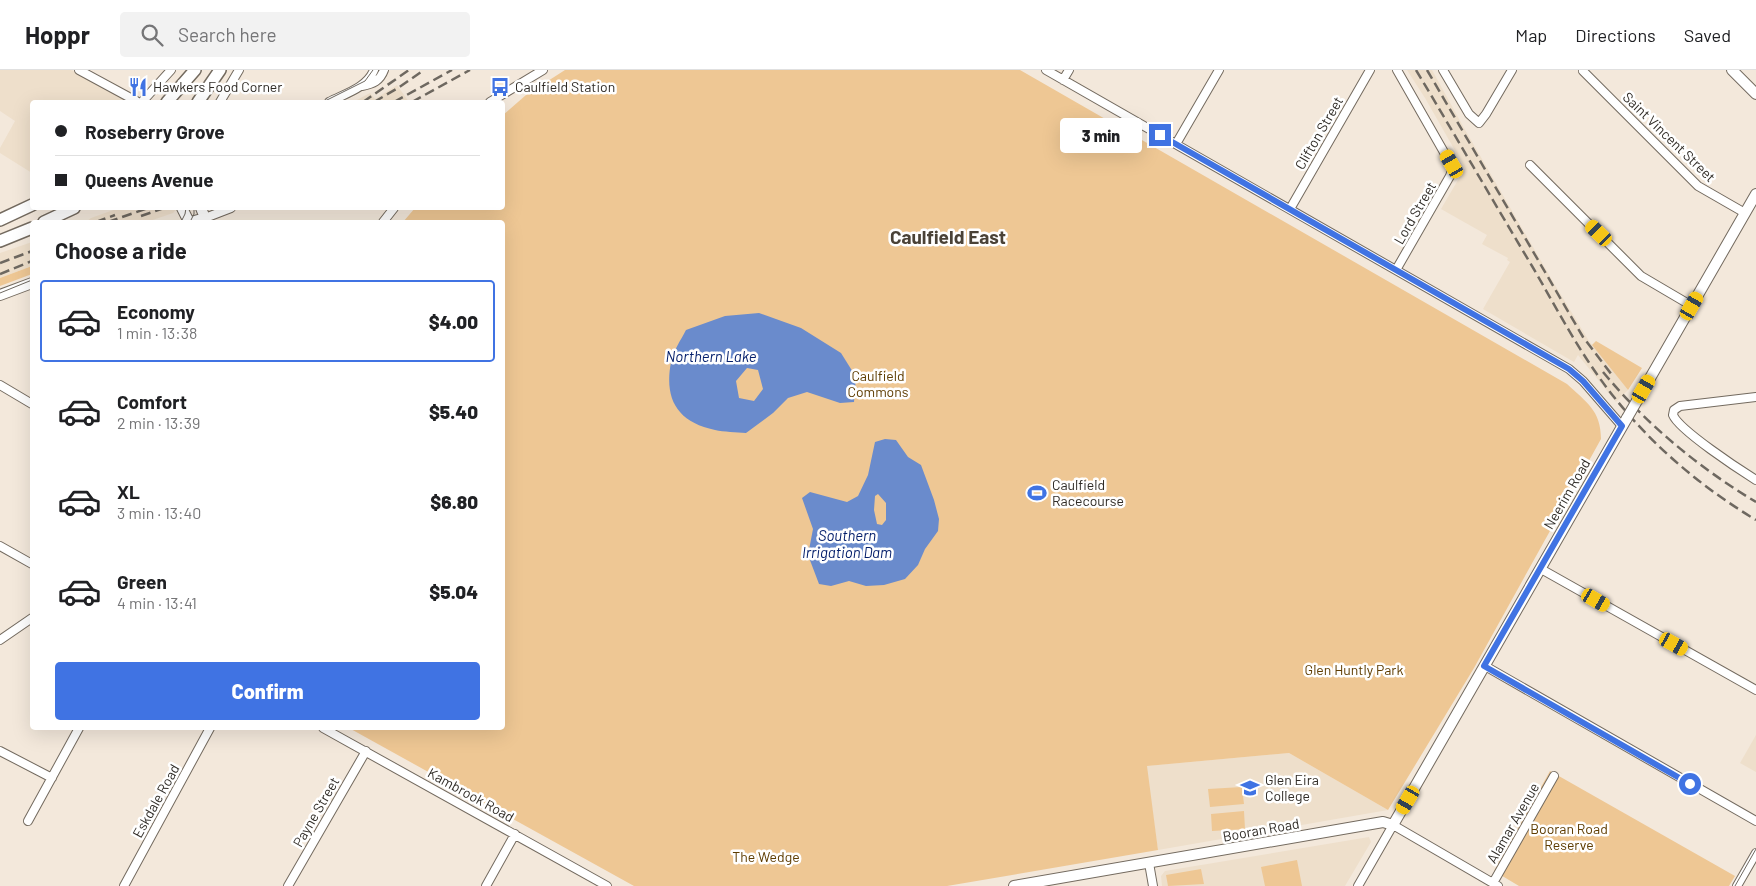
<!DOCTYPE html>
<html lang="en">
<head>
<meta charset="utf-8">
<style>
	:root { --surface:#fff; --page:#f2f2f2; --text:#202124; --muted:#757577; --line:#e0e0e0; --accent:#4073e3 }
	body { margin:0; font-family:Barlow,sans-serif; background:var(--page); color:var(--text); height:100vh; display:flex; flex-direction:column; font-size:19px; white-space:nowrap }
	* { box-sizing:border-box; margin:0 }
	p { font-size:16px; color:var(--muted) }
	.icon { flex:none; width:28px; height:28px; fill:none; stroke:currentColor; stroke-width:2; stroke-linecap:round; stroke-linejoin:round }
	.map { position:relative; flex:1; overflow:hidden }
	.drawer { position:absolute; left:30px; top:150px; width:475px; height:510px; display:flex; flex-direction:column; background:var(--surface); border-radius:5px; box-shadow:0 5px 20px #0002 }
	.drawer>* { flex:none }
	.hud { position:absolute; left:30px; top:30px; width:475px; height:110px; border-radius:5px; box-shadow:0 5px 20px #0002; display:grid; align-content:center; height:110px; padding:0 25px; background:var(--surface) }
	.end { position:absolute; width:22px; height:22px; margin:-11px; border:6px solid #4073e3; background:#fff; box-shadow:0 0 0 2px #fff }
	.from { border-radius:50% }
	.bubble { position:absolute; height:35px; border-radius:5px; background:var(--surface); box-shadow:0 5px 20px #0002; font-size:16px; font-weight:800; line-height:35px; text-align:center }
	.car { position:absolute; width:15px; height:30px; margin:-15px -8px; border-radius:6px; box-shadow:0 0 4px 1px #0007; background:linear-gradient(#f5c518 24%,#345 0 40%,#f5c518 0 76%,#345 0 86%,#f5c518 0) }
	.hud b { display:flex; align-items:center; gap:18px; height:48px; font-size:19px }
	.hud b+b { border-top:1px solid var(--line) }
	.hud i { width:12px; height:12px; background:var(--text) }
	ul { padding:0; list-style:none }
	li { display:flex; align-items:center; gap:15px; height:82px; margin:0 10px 8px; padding:0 15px; border:2px solid transparent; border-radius:5px }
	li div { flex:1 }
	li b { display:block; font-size:19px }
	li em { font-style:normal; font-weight:800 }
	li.active { border-color:var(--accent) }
	li>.icon { width:45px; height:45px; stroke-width:1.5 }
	h2 { padding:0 25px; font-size:22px; line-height:60px }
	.primary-button { display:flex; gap:10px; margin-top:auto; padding:10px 25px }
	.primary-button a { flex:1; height:58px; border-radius:5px; background:var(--accent); color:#fff; font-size:20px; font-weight:800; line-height:58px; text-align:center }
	header { display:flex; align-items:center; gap:30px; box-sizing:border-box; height:70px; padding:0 25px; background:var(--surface); border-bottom:1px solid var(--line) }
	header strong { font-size:24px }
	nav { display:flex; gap:28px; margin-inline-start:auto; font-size:18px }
	.search { width:350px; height:45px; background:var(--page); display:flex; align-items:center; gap:12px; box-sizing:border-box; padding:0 18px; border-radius:5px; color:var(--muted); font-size:19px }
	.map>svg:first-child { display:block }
	.built { fill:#eedfcb }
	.green { fill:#eec794 }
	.water { fill:#6a8bcc; fill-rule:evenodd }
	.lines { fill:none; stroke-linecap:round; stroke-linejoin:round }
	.minor-casing { stroke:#736a5f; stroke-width:10 }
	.major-casing { stroke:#736a5f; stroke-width:12 }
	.highway-casing { stroke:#736a5f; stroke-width:14 }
	.minor { stroke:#fff; stroke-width:8 }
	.major { stroke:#fff; stroke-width:10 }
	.highway { stroke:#fff; stroke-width:11 }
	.tram { stroke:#6e6860; stroke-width:1 }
	.rail { stroke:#6e6860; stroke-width:2.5; stroke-dasharray:10 5; stroke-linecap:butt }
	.major-bridge-casing { stroke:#736a5f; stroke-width:12; stroke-linecap:butt }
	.major-bridge { stroke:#fff; stroke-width:10 }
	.route { stroke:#4073e3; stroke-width:6 }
	.labels { text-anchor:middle; stroke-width:5; stroke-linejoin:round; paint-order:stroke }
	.poi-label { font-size:14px; fill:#302c27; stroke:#fff; text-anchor:start }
	.street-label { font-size:14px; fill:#302c27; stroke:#fff }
	.park-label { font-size:14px; fill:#5e3c01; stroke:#fff }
	.water-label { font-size:15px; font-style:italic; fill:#031e6b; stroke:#fff }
	.district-label { font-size:19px; font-weight:bold; fill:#4a4237; stroke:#fff }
</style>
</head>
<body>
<header>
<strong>Hoppr</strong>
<div class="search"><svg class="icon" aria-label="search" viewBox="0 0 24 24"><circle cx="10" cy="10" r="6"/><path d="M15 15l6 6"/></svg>Search here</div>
<nav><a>Map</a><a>Directions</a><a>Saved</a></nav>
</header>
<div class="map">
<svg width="1756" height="816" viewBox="0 0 1756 816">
	<rect width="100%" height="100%" fill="#f3e8db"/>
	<path class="built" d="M0 0H71L138 32H32V103L0 83V78L15 51 0 41Z
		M1407 0H1432L1464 58 1555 215 1589 271 1628 320 1616 332 1578 285 1574 292 1483 239 1510 192 1507 190 1508 188 1482 174 1487 165 1441 139 1465 98 1425 28Z
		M397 15 409 32H353L370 23 375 29Z
		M119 138H175L176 140 173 143 147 152H86L91 148Z
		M32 172V196L0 208V183Z
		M1756 665V702L1740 693Z
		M1289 683 1388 740 1158 780 1146 696Z
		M1369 767 1371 772 1345 816H1162L1161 806 1165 801Z"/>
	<path class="green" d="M565 0H1020L1567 314C1586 332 1601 340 1601 369L1474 598 1388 740 1289 683 1147 696 1158 780 947 816H634L349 658H502V152H403L415 138H502L503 45 526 25Z
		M32 196V204L0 216V208Z
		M1596 271 1642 298 1628 320 1592 275Z
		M1550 701 1735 806 1729 816H1519L1494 801Z
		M1242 717 1244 734 1210 737 1208 719Z
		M1244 741 1245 759 1212 761 1211 744Z
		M1297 790 1302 816H1265L1261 797Z
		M1201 799 1204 814 1168 816 1166 805Z"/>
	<path class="water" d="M759 243 801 258 841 283 856 307 854 332 840 333 807 322 788 328 773 343 746 363C736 362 724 362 715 360 677 352 664 329 671 292 673 281 681 270 686 260L725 246ZM747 298 758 300 763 319 754 331 739 328 736 311Z
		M885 369 896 370 908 387 921 395 934 430 939 449 938 461 925 479 918 495 905 509 884 515 866 516 849 511 831 516 819 514 808 485 813 459 802 428 810 422 847 432 858 426 868 405 875 372ZM878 424 886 433V450L882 455 877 454 874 440 875 426Z"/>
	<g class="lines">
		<g class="minor-casing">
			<path id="minor" d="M79 0 138 32
				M1046 0 1569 299 1583 311 1622 356
				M1443 0 1469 44 1479 53 1486 44 1512 0
				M1583 1 1698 116 1745 143
				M1063 10 1069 0
				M362 16C373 14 380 11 384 0
				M142 32 171 0
				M220 32 239 0
				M329 32C344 24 367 18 374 0
				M490 32 543 0
				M1176 74 1219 0
				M1530 95 1641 206 1692 236
				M1290 139 1370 0
				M206 152 205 148 231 138
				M383 152 394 138
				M1396 200 1450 106 1453 98 1397 0
				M0 315 32 334
				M1756 327 1680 336 1674 340 1673 345C1679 360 1740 400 1756 410
				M0 476 32 494
				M1541 499 1756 620
				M0 570 32 548
				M1485 596 1756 751
				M323 658 607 816
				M0 681 52 708
				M28 751 79 658
				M1149 793 1153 816
				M1493 813 1554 706
				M124 816 210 658
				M288 816 366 681
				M486 816 515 764
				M1358 816 1393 755 1498 816
				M1737 816 1756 783"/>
		</g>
		<g class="major-casing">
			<path id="major" d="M1732 0 1756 24
				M182 138 189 152
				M191 152 205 148 201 138
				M0 225 32 213
				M1638 329 1756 124
				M1014 816 1383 752 1393 755 1627 348"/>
		</g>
		<g class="highway-casing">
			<path id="highway" d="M167 32 195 0
				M198 32 220 0
				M0 150 32 135
				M44 152 74 138
				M0 171 32 158"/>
		</g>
		<use href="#minor" class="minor"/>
		<use href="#major" class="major"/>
		<use href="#highway" class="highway"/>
		<path class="tram" d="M323 32 365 11 373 0
			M181 152 185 144 186 138
			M190 152 194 144V138
			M0 223 32 210
			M1735 816 1756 779"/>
		<path class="rail" d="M1416 0C1455 65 1493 131 1532 196 1556 237 1578 280 1607 318 1648 372 1698 415 1756 450
			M1427 0 1583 267 1612 305
			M363 32 409 0
			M374 32 398 18 424 0
			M394 32 452 0
			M412 32 470 0
			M141 146 164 138
			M96 152 115 145
			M108 152 148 138
			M0 193 32 181
			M0 204 32 191
			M1603 302C1647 355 1698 397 1756 432"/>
		<g class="major-bridge-casing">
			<path id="major-bridge" d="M1627 348 1638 329"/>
		</g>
		<use href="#major-bridge" class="major-bridge"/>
	</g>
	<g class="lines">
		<path class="route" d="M1160 65 1569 299 1583 311 1622 356 1484 596 1690 714"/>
	</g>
	<defs>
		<g id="restaurant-bare" transform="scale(1.5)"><path d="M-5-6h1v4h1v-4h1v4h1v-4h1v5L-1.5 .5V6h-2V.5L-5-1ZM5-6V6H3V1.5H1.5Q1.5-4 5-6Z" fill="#4073e3" stroke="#fff" stroke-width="2.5" paint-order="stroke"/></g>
		<g id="bus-bare" transform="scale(1.5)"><path d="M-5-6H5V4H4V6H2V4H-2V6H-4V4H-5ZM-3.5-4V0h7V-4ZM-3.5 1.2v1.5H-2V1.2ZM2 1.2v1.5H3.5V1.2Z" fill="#4073e3" stroke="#fff" stroke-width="2.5" paint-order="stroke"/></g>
		<g id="stadium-bare" transform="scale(1.5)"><path d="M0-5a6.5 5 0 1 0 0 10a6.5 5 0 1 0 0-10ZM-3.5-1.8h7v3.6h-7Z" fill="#4073e3" stroke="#fff" stroke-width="2.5" paint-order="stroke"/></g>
		<g id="school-bare" transform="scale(1.5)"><path d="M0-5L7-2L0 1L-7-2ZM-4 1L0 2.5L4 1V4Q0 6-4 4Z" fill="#4073e3" stroke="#fff" stroke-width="2.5" paint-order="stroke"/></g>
	</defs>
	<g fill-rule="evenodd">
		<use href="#restaurant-bare" x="138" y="17"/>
		<use href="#bus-bare" x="500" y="17"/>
		<use href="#stadium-bare" x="1037" y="423"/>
		<use href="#school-bare" x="1250" y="718"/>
	</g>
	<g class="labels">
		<g class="poi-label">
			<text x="153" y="22">Hawkers Food Corner</text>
			<text x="515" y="22">Caulfield Station</text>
			<text x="1052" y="420">Caulfield<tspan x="1052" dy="16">Racecourse</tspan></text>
			<text x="1265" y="715">Glen Eira<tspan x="1265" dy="16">College</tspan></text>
		</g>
		<g class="street-label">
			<text transform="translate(1319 63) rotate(-60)" y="5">Clifton Street</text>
			<text transform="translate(1669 67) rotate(44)" y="5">Saint Vincent Street</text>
			<text transform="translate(1415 143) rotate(-60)" y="5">Lord Street</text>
			<text transform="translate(1567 424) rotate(-60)" y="5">Neerim Road</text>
			<text transform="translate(471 725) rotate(29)" y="5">Kambrook Road</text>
			<text transform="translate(156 731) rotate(-61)" y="5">Eskdale Road</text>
			<text transform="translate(316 742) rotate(-60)" y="5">Payne Street</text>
			<text transform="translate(1513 753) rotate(-60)" y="5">Alamar Avenue</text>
			<text transform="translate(1261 760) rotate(-10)" y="5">Booran Road</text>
		</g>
		<g class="park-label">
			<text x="878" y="311">Caulfield<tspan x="878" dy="16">Commons</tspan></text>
			<text x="1354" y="605">Glen Huntly Park</text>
			<text x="1569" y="764">Booran Road<tspan x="1569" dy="16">Reserve</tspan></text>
			<text x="766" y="792">The Wedge</text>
		</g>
		<g class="water-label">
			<text x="711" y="292">Northern Lake</text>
			<text x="847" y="471">Southern<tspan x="847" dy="17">Irrigation Dam</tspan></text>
		</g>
		<g class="district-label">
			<text x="948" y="174">Caulfield East</text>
		</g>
	</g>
</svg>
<i class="end from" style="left:1690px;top:714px"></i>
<i class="end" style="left:1160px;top:65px"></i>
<div class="bubble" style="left:1060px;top:48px;width:82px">3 min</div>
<i class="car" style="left:1452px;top:94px;rotate:330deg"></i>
<i class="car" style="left:1599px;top:163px;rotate:314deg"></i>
<i class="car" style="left:1692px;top:236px;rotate:30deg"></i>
<i class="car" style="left:1644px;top:319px;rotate:30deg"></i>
<i class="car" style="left:1596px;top:530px;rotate:120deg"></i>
<i class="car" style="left:1674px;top:574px;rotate:119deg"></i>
<i class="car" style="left:1408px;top:730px;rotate:210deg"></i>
<div class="hud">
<b><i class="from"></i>Roseberry Grove</b>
<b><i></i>Queens Avenue</b>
</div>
<section class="drawer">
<h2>Choose a ride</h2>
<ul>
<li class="active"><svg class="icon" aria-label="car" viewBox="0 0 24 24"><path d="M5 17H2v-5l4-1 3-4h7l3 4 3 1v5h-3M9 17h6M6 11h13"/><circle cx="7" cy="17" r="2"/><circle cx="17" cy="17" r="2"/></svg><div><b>Economy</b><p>1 min · 13:38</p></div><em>$4.00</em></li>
<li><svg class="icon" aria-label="car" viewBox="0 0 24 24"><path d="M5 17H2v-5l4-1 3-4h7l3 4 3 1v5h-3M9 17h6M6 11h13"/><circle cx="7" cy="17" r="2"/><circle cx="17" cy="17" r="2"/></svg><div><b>Comfort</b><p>2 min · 13:39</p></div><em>$5.40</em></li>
<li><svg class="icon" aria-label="car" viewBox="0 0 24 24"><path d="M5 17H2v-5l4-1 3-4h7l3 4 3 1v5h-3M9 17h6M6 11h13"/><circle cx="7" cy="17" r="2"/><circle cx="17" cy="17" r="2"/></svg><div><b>XL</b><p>3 min · 13:40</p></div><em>$6.80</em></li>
<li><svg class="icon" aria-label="car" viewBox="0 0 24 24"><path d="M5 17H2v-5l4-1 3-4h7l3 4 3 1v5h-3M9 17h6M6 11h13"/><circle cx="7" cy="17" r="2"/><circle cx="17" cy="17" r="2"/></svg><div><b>Green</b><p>4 min · 13:41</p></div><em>$5.04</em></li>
</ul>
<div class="primary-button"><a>Confirm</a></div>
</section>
</div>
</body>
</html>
